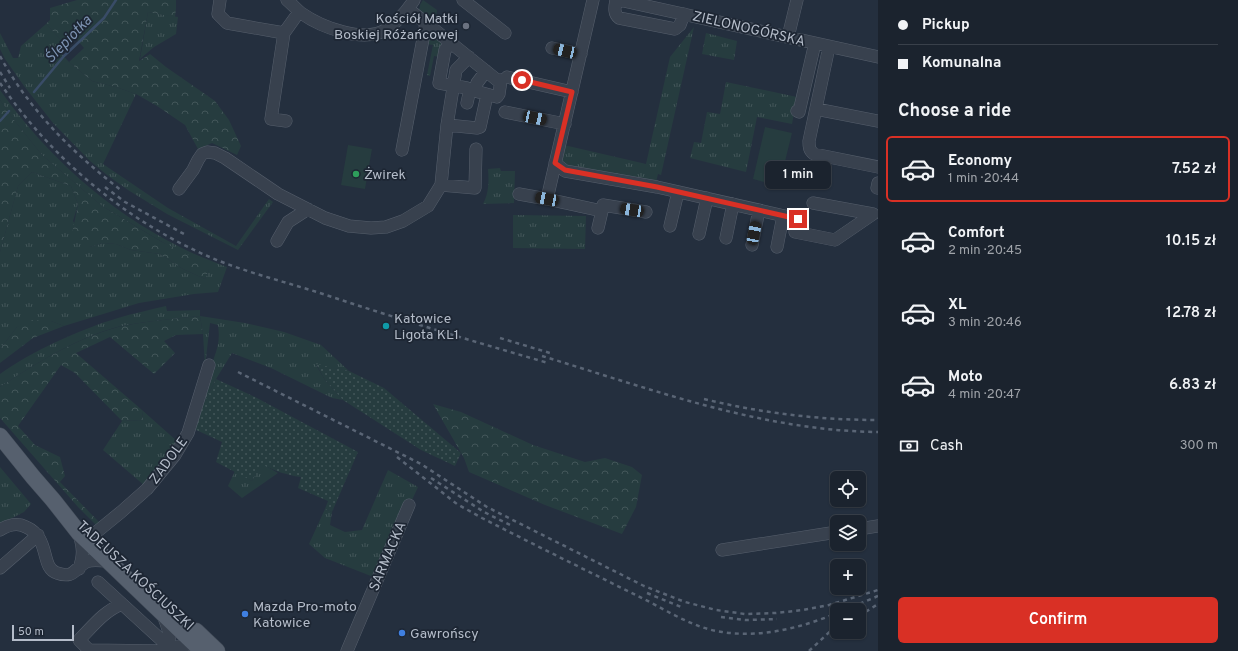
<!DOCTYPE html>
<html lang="en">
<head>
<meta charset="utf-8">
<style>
	:root { --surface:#1b232e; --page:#282f3a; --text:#f1f3f6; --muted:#a0a4aa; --line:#39404a; --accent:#d93025 }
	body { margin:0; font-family:Overpass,sans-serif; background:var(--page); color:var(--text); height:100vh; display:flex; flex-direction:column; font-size:15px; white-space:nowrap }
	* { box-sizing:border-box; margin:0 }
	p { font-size:13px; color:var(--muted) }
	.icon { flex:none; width:22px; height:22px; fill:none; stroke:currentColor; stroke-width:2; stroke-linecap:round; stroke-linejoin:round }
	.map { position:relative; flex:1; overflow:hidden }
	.side { display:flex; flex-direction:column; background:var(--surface); width:360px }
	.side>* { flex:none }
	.hud { display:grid; align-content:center; height:88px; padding:0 20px; background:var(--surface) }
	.tools { position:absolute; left:830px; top:471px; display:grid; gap:8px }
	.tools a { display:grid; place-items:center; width:36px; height:36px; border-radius:6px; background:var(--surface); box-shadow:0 1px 3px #0004,0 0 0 1px var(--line); font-size:20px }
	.scale { position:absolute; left:12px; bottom:10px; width:62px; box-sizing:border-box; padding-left:4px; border:2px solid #b4bcc9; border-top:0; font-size:11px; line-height:14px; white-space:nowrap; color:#b4bcc9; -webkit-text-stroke:3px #1d2633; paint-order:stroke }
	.end { position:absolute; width:18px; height:18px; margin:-9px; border:5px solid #d93025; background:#fff; box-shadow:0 0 0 2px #fff }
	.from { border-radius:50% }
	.bubble { position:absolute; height:28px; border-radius:6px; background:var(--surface); box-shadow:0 1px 3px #0004,0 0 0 1px var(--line); font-size:13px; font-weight:600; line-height:28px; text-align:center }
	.car { position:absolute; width:12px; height:24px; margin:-12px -6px; border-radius:5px; box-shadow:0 0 3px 1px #0007; background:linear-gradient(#222 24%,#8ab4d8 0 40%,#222 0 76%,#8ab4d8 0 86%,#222 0) }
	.hud b { display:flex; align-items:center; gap:14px; height:38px; font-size:15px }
	.hud b+b { border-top:1px solid var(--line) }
	.hud i { width:10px; height:10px; background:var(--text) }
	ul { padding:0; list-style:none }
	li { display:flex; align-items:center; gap:12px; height:66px; margin:0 8px 6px; padding:0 12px; border:2px solid transparent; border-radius:6px }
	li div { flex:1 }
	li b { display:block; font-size:15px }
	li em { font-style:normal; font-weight:600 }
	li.active { border-color:var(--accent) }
	li>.icon { width:36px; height:36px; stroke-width:1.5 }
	h2 { padding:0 20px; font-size:18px; line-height:48px }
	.pay { display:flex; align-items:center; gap:10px; height:44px; padding:0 20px; font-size:15px }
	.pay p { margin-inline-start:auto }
	.action { display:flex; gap:8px; margin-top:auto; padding:8px 20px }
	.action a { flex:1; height:46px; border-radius:6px; background:var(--accent); color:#fff; font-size:16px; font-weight:600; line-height:46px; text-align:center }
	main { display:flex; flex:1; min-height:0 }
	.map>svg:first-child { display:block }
	.grass { fill:url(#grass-tufts) }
	.forest { fill:url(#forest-crowns) }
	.garden { fill:url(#garden-dots) }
	.pitch { fill:#263c3f }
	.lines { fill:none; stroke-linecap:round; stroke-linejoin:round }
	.stream { stroke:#394c67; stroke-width:2.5 }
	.minor-casing { stroke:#565f6c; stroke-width:13 }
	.major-casing { stroke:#414a57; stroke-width:17 }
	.minor { stroke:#38414e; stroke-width:12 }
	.major { stroke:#56606e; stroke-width:16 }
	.rail { stroke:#5a6575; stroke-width:2.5; stroke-dasharray:4 4; stroke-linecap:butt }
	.route { stroke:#d93025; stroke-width:5 }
	.worship-dot { fill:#6b7280; stroke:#1d2633; stroke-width:1.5 }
	.leisure-dot { fill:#2e9e5b; stroke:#1d2633; stroke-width:1.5 }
	.culture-dot { fill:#0f9aa8; stroke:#1d2633; stroke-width:1.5 }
	.shop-dot { fill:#3f7fe0; stroke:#1d2633; stroke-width:1.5 }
	.labels { text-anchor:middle; stroke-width:3.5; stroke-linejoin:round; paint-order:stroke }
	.poi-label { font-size:14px; fill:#b4bcc9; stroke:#1d2633; text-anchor:start }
	.street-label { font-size:14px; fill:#b4bcc9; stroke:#1d2633 }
	.water-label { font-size:15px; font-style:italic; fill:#7c92b1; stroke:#1d2633 }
</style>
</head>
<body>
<main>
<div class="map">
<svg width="878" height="651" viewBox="0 0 878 651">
	<defs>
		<pattern id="grass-tufts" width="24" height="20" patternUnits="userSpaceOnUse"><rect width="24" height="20" fill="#263c3f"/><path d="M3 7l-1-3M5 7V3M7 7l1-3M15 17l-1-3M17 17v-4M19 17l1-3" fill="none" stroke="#435659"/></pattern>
		<pattern id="forest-crowns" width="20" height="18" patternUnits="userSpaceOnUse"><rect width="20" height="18" fill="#263c3f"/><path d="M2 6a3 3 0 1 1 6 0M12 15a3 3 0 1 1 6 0" fill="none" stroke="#435659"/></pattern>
		<pattern id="garden-dots" width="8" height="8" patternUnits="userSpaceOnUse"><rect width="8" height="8" fill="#263c3f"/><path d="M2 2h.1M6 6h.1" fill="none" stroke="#435659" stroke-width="1.8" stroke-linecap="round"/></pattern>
	</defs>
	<rect width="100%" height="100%" fill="#242f3e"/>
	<path class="grass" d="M423 0 437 10 436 18 433 22 419 10 420 5Z
		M148 12 178 17 176 34 154 47 140 59Z
		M46 24 65 44 58 50 69 62 92 81 116 87 136 94 103 164 168 208 236 246 269 199 273 202 238 250 167 214 128 190 107 175 90 161 53 123 24 86 5 59 0 49V33L13 58H18L21 46Z
		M694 27 661 175 658 174 656 182 566 169 560 163 564 145 646 164 670 57Z
		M706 33 737 41 734 60 702 54Z
		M434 35C444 43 443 45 440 57L434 56 430 76 427 75 433 45 427 44 429 36Z
		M726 82 797 97 792 124 757 117 746 172 690 158 694 142 701 143 707 112 720 114Z
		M0 90C46 155 108 211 180 247 195 255 212 261 227 267L218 292 194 294 139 303 64 326 51 321 17 327 0 349V252L18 186 32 172 71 186 78 204 73 221 90 247 103 243 116 244 131 250 160 254 183 269 205 279 209 270 102 206 42 155 14 120 0 100Z
		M500 168 501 171H515L514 203 483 204C489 193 489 180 488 169Z
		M513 215 586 216 585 249 513 248Z
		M166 306 167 311 200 310V316L245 323 284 332 321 345 349 371 316 365 325 380 343 400 332 398 271 368 232 353 216 379 192 428C198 409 204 390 210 371 215 352 221 346 218 325L210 323 205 367 203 334 200 316C173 319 144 321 117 327 74 339 37 363 0 387V374C32 351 81 329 118 318 134 313 150 310 166 306Z
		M142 410 178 442 145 486 103 450 122 421 143 420Z
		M261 463 278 473 242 498 228 486 235 471 252 481Z
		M0 467 31 504 24 512 0 524Z
		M388 470 418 487 376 578 325 558 309 544 325 509 332 512 330 525 345 532 362 530Z"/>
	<path class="forest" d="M77 0H176V9L175 17 148 12 139 61 150 54 166 67 215 101 229 120 241 146 237 155 212 143 198 149 185 125 157 106 136 94 116 87 92 81 69 62 84 48 74 36 65 44 46 24 50 20V8Z
		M0 100 14 120 42 155 102 206 162 242 206 263 209 270 205 279 183 269 160 254 131 250 116 244 103 243 90 247 72 234 78 204 71 186 32 172 18 186 0 252Z
		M200 316 203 334 176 335 164 341 175 353 154 374 110 337 76 353 142 410 143 420 122 421 75 373 61 365 18 426 35 445 60 457 65 476 60 482 99 522 96 525 78 507 0 418V387C37 363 74 339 118 327 144 321 173 319 200 316Z
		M31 320 51 321 64 326 33 338 0 363V349L17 327Z
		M433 404 461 412 533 445 585 462 605 458 632 467 642 475 636 507 622 534 545 505 469 472 464 458Z"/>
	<path class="garden" d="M316 364 349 371 384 388 461 453 455 466 421 450 343 400 325 380Z
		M216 379 255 397 358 452 332 512 325 509 328 501 298 488 301 477C285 475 276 471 261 464L252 481 216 462 222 442 192 428Z"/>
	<path class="pitch" d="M765 127 792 133 779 186 753 179Z
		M348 145 372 149 365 189 341 185Z"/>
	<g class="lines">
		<path class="stream" d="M34 92 64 56 80 41 104 18 116 0
			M0 121 9 111"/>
		<g class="minor-casing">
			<path id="minor" d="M220 0 218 14 227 23 284 33
				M287 0C292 4 296 9 301 13 321 27 364 44 387 29 398 21 407 11 414 0
				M463 0 505 33
				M593 0 547 199 602 211 603 205 646 212
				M616 0C615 6 613 13 619 18L675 29 680 25 684 14
				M619 0 878 57
				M426 23 497 80H501L499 94 497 97 475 91 467 88 439 83 445 50 451 43
				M788 37 797 0
				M829 47 809 141C809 147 809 150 814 154L878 167
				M552 48 581 54
				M507 77 572 92
				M475 91 477 83 486 71
				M467 103 470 89
				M816 109 878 121
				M797 111 799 112 815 43
				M505 112 565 124
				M286 121 271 119 284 33 299 12
				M447 125 477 128 480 127 487 95
				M402 150 426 23 408 9
				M555 163 565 171 657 187 798 219 795 232 835 240 873 214 813 203
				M441 185 475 188 476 149
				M877 188 878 183
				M179 189 193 170 198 160 202 154 207 152 215 153 225 158 278 194 325 218 349 226 371 228 386 227 403 221 428 206 441 185 447 125 456 70 469 57
				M519 194 547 199
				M670 226 678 192
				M598 228 602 211
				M699 234 707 198
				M726 238 733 204
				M277 241 288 222 308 209
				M752 245 759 210
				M777 247 783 216
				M859 529 878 526
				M0 530C8 525 17 522 26 527 51 538 40 568 57 573 74 579 74 569 86 562 92 559 101 561 108 561
				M94 534 121 512 147 489 175 455 188 433 209 365
				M722 550 837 532
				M0 568 38 535
				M79 569C84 554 83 548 79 533
				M98 582 169 647H184
				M122 604C104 611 92 627 79 640L89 650 166 651
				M163 615C167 626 174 640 166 651
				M347 651 409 505"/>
		</g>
		<g class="major-casing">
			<path id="major" d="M0 436 33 477 53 500 79 533 202 651
				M196 631 217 651"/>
		</g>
		<use href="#minor" class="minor"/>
		<use href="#major" class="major"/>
		<path class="rail" d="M0 56C29 110 74 154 122 191
			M0 72 10 88
			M0 83C52 159 127 222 212 258 248 273 286 282 323 294 398 319 472 341 548 363
			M105 187 125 202 184 234
			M500 338 550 353
			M542 356C651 389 763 431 878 432
			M238 372 421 464 487 507 644 586 685 602 716 610 745 614 776 613 803 610 829 605 878 590
			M704 399C761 413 819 420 878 420
			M397 457 457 504 482 518C533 544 585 570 636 595 663 608 692 628 722 632 761 638 801 628 837 613
			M431 478 484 512 510 525
			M647 593 681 607
			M845 610 878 596
			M859 616 878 604
			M721 617 745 620 777 619
			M809 651 837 625"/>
	</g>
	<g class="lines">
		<path class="route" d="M522 80 572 92 555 163 565 170 657 187 798 219"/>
	</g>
	<circle class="worship-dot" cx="466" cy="26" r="4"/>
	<circle class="leisure-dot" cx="356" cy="174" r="4"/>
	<circle class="culture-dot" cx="386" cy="326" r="4"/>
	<g class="shop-dot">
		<circle cx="245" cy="614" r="4"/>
		<circle cx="402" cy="633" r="4"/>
	</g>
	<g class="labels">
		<g class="poi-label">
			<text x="458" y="23" text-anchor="end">Kościół Matki<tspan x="458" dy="16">Boskiej Różańcowej</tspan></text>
			<text x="364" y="179">Żwirek</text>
			<text x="394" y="323">Katowice<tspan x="394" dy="16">Ligota KL1</tspan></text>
			<text x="253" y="611">Mazda Pro-moto<tspan x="253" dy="16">Katowice</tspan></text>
			<text x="410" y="638">Gawrońscy</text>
		</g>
		<g class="street-label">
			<text transform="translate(749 28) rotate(13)" y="5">ZIELONOGÓRSKA</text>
			<text transform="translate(168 460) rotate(-54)" y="5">ZADOLE</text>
			<text transform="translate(387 556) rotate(-67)" y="5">SARMACKA</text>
			<text transform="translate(136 575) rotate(43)" y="5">TADEUSZA KOŚCIUSZKI</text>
		</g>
		<g class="water-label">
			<text transform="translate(68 39) rotate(-46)" y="5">Ślepiotka</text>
		</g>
	</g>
</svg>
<div class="tools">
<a><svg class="icon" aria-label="locate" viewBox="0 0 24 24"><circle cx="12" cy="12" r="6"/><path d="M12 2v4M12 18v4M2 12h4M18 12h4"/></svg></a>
<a><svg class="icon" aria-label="layers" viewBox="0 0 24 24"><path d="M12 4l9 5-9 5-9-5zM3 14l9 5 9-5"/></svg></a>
<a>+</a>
<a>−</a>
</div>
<div class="scale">50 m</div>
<i class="end from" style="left:522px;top:80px"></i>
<i class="end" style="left:798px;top:219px"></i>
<div class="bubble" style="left:765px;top:161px;width:66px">1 min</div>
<i class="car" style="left:565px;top:51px;rotate:283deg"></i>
<i class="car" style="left:535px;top:118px;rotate:102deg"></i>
<i class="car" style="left:547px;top:199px;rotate:281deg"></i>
<i class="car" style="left:632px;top:210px;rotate:279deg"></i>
<i class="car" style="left:754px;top:233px;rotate:11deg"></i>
</div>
<section class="side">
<div class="hud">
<b><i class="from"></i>Pickup</b>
<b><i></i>Komunalna</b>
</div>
<h2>Choose a ride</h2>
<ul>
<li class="active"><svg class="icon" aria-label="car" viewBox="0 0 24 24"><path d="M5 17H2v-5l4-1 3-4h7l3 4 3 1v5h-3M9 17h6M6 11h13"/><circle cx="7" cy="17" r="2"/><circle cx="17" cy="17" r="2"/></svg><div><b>Economy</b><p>1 min · 20:44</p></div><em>7.52 zł</em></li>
<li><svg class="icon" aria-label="car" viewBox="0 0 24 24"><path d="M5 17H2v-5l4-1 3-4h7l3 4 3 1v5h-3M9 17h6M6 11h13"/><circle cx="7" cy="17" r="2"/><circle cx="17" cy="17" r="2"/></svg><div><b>Comfort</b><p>2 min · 20:45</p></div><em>10.15 zł</em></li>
<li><svg class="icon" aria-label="car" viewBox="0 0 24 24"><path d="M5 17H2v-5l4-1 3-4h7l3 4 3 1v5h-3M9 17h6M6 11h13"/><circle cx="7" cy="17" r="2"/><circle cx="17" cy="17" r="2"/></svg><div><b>XL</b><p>3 min · 20:46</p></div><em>12.78 zł</em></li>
<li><svg class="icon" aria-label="car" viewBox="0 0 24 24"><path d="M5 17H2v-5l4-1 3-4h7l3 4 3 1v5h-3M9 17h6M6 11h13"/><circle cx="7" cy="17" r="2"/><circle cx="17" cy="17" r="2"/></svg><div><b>Moto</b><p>4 min · 20:47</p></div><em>6.83 zł</em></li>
</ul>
<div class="pay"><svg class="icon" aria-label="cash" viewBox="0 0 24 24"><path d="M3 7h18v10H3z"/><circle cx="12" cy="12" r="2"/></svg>Cash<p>300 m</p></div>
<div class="action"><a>Confirm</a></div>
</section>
</main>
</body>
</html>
